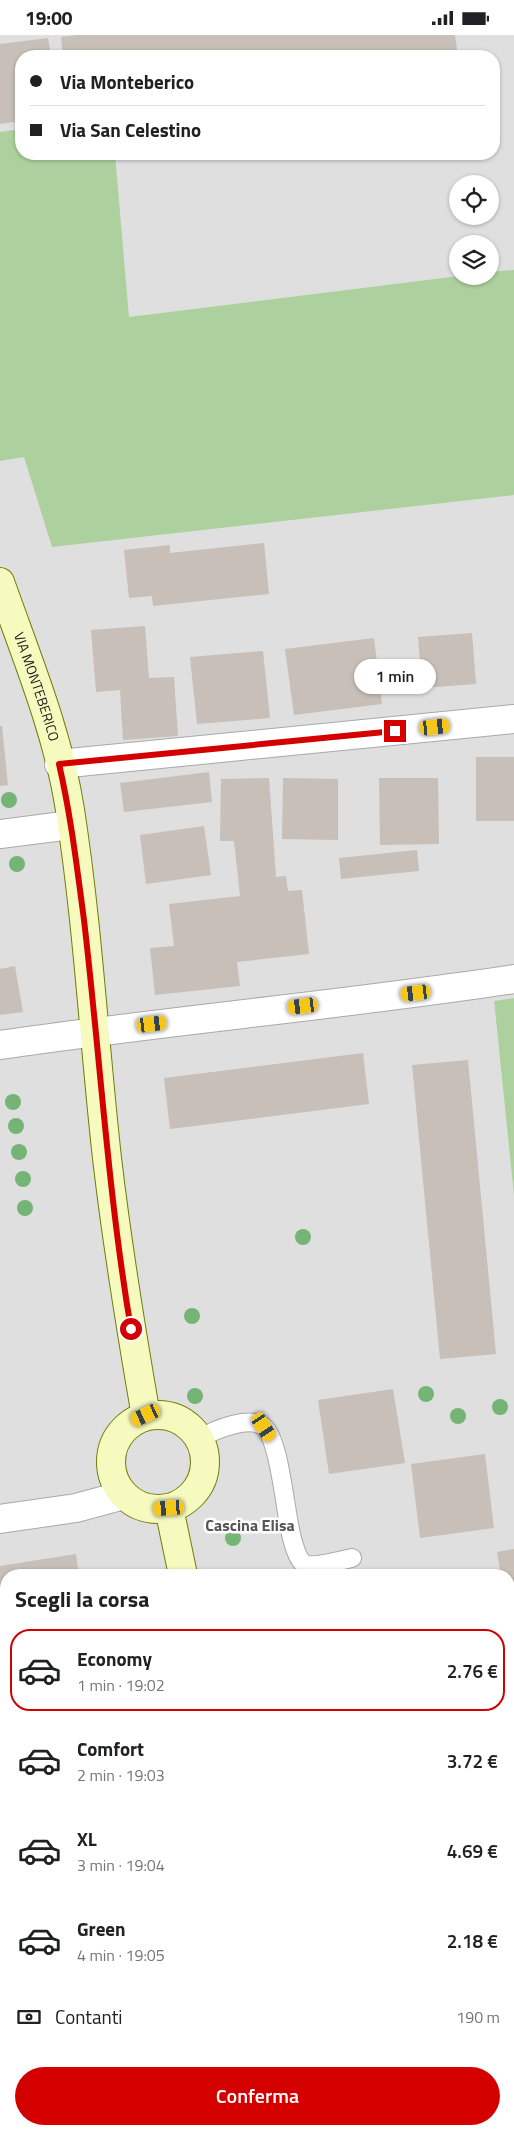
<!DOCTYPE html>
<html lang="it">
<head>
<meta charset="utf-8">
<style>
	:root { --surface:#fff; --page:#f6f6f6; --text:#202124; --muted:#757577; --line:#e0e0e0; --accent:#d40000 }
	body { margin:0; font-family:"Titillium Web",sans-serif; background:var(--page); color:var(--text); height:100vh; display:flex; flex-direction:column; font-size:19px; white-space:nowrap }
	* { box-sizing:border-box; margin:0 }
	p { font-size:16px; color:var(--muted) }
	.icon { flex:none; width:28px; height:28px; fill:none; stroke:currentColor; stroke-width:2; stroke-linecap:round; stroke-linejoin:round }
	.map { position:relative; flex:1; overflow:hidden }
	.details { position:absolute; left:0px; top:1534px; width:515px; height:566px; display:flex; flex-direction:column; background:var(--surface); border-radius:20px 20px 0 0; box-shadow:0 1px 4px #0004 }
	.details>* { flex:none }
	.guide { position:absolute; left:15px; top:15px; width:485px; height:110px; border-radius:20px; box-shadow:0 1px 4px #0004; display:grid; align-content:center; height:110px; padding:0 15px; background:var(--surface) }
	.fabs { position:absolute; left:449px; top:140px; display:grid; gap:10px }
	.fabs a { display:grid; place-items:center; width:50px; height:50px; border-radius:50%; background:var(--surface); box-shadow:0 1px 4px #0004; font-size:25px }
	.end { position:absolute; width:22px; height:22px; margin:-11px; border:6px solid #d40000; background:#fff; box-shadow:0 0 0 2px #fff }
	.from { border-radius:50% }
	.bubble { position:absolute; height:35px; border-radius:18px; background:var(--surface); box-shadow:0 1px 4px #0004; font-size:16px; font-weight:600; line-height:35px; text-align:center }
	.car { position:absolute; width:15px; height:30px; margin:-15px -8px; border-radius:6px; box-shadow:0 0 4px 1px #0007; background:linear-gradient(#f5c518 24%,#345 0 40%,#f5c518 0 76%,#345 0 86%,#f5c518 0) }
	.guide b { display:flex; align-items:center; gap:18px; height:48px; font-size:19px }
	.guide b+b { border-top:1px solid var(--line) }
	.guide i { width:12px; height:12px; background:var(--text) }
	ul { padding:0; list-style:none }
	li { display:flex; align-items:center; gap:15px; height:82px; margin:0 10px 8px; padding:0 5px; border:2px solid transparent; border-radius:20px }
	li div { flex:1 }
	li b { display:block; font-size:19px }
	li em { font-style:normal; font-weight:600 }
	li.on { border-color:var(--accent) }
	li>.icon { width:45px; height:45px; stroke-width:1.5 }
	h2 { padding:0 15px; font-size:22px; line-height:60px }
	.pay { display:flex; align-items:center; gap:12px; height:55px; padding:0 15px; font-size:19px }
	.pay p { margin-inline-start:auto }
	.action { display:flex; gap:10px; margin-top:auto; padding:10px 15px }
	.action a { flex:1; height:58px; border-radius:30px; background:var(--accent); color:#fff; font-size:20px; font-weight:600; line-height:58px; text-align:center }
	.status { display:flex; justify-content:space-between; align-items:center; height:35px; padding:0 25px; background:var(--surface); direction:ltr }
	.status svg { height:14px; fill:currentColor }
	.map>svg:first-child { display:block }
	.residential { fill:#e0dfdf; fill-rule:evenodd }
	.forest { fill:#add19e }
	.pitch { fill:#88e0be }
	.building { fill:#c7bfb8 }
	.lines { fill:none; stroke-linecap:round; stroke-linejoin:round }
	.lane-casing { stroke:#a9a9a9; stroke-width:20 }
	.street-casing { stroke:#a9a9a9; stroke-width:30 }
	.secondary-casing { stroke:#707d05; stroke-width:30 }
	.lane { stroke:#fff; stroke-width:18 }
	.street { stroke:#fff; stroke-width:28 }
	.secondary { stroke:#f7fabf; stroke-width:28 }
	.tree { fill:#74b475 }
	.route { stroke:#d40000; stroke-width:6 }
	.labels { text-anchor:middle; stroke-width:5; stroke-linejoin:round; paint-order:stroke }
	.street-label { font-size:14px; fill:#222; stroke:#fff }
	.quarter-label { font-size:16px; font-weight:bold; fill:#555; stroke:#fff }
</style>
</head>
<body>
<div class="status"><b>19:00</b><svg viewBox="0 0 49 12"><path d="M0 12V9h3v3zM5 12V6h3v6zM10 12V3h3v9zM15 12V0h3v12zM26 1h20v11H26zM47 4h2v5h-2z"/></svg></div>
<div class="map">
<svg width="514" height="2099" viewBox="0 0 514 2099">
	<rect width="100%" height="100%" fill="#f2efe9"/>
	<path class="residential" d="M0 0H514V963L494 966 514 1161V2099H0ZM21 21H494V119H21ZM458 149H490V181H458ZM458 209H490V241H458ZM6 1540H509V2094H6Z"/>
	<path class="forest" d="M21 94V119H115L129 282 459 241H490V237L514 235V460L52 512 24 422 0 426V97Z
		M514 963V1161L494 966Z
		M6 1701V2094H172L173 2099H0V1702Z"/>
	<path class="pitch" d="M509 1805 514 1840 509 1841Z"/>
	<path class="building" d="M78 0H455L458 21H63L61 2Z
		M48 3 51 21H21V86L0 89V9Z
		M264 508 269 559 153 571 152 561 129 563 124 515 170 510V518Z
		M145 591 149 643 174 642 178 701 123 705 120 655 96 657 91 595Z
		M472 598 476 649 422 653 418 602Z
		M374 603 382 669 294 680 285 614Z
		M263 616 270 683 197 689 190 622Z
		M0 691H2L8 750 0 751Z
		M476 722H514V786H476Z
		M209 737 212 767 124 777 120 748Z
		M269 743 276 842 286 841 288 856 302 855 309 919 237 927 240 951 155 960 150 913 174 911 169 869 240 861 234 806H220L221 744Z
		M283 743 338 744V805L282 804Z
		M379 743H438L439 809 380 810Z
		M204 791 211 840 146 849 140 800Z
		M417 815 419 836 341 844 339 823Z
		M15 931 23 977 0 980V934Z
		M363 1018 369 1069 170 1094 164 1043Z
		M468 1025 496 1319 440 1324 412 1030Z
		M393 1354 405 1428 329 1439 318 1365Z
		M485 1419 494 1493 420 1503 411 1429Z
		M514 1514V1600H512L509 1581V1540H501L497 1517Z
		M76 1519 79 1540H6V1583L0 1584V1531Z
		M6 1625V1681L0 1682V1626Z
		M514 1628V1652H513L509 1629Z
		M514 2060V2099H473L472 2094H509V2061Z
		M199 2094H243L244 2099H200Z
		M332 2094H412V2099H333Z"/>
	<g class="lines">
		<g class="lane-casing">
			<path id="lane" d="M200 1404C213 1395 250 1380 264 1392 281 1407 285 1482 293 1507 295 1513 297 1523 303 1528 311 1534 341 1525 352 1523"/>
		</g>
		<g class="street-casing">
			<path id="street" d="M59 729 514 684
				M0 799 71 790
				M0 1010C171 985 343 970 514 944
				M0 1484 76 1473 124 1460
				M509 1620 514 1619"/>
		</g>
		<g class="secondary-casing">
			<g id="secondary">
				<path id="s1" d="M0 547C26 621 58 697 70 775 88 891 94 1007 107 1123 117 1209 131 1295 146 1381"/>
				<circle cx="158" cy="1427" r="47"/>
				<path d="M169 1473 183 1540"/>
				<path d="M275 2094 276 2099"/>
			</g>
		</g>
		<use href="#lane" class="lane"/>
		<use href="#street" class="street"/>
		<use href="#secondary" class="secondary"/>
	</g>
	<g class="tree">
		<circle cx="9" cy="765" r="8"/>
		<circle cx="17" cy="829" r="8"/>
		<circle cx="13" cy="1067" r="8"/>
		<circle cx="16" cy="1091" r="8"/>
		<circle cx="19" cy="1117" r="8"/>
		<circle cx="23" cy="1144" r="8"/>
		<circle cx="25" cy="1173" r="8"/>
		<circle cx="303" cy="1202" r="8"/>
		<circle cx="192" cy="1281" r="8"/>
		<circle cx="426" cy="1359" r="8"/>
		<circle cx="195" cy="1361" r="8"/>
		<circle cx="500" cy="1372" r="8"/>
		<circle cx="458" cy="1381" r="8"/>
		<circle cx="233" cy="1503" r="8"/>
	</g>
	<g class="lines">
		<path class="route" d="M131 1294C108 1159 100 1021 84 885 77 833 71 781 59 729L395 696"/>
	</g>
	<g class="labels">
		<g class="street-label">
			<text dy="5" stroke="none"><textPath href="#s1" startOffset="111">VIA MONTEBERICO</textPath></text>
		</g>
		<g class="quarter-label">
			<text x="250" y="1496">Cascina Elisa</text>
		</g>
	</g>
</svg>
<div class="fabs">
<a><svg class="icon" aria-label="locate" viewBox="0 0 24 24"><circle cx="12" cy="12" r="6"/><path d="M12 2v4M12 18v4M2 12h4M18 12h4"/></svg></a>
<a><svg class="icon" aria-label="layers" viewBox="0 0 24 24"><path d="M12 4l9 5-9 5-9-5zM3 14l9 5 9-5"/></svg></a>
</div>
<i class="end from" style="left:131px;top:1294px"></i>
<i class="end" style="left:395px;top:696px"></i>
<div class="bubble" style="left:354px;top:624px;width:82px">1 min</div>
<i class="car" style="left:435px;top:692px;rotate:84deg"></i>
<i class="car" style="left:416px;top:958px;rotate:263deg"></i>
<i class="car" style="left:303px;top:971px;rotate:263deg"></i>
<i class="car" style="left:152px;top:989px;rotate:83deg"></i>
<i class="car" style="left:146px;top:1380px;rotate:245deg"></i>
<i class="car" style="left:264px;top:1392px;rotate:147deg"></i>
<i class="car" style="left:169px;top:1473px;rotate:266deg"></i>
<div class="guide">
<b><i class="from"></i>Via Monteberico</b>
<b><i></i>Via San Celestino</b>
</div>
<section class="details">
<h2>Scegli la corsa</h2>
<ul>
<li class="on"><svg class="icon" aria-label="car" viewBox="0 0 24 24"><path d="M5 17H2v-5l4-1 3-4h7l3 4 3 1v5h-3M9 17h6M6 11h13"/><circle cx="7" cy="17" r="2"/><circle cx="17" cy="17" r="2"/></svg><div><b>Economy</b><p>1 min · 19:02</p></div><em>2.76 €</em></li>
<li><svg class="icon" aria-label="car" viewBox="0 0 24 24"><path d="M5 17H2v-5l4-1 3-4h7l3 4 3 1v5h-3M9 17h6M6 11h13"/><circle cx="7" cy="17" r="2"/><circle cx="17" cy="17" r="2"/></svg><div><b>Comfort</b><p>2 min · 19:03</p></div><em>3.72 €</em></li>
<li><svg class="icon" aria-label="car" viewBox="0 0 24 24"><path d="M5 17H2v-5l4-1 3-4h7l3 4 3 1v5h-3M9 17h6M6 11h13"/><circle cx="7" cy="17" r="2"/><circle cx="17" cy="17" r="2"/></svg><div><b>XL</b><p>3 min · 19:04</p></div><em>4.69 €</em></li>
<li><svg class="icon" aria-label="car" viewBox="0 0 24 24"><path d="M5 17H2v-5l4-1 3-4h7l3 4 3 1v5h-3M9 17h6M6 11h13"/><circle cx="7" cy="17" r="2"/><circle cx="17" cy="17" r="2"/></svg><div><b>Green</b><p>4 min · 19:05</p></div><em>2.18 €</em></li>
</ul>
<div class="pay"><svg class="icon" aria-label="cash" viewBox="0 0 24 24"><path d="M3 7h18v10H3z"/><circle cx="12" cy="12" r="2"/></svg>Contanti<p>190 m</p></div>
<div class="action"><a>Conferma</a></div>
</section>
</div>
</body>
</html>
